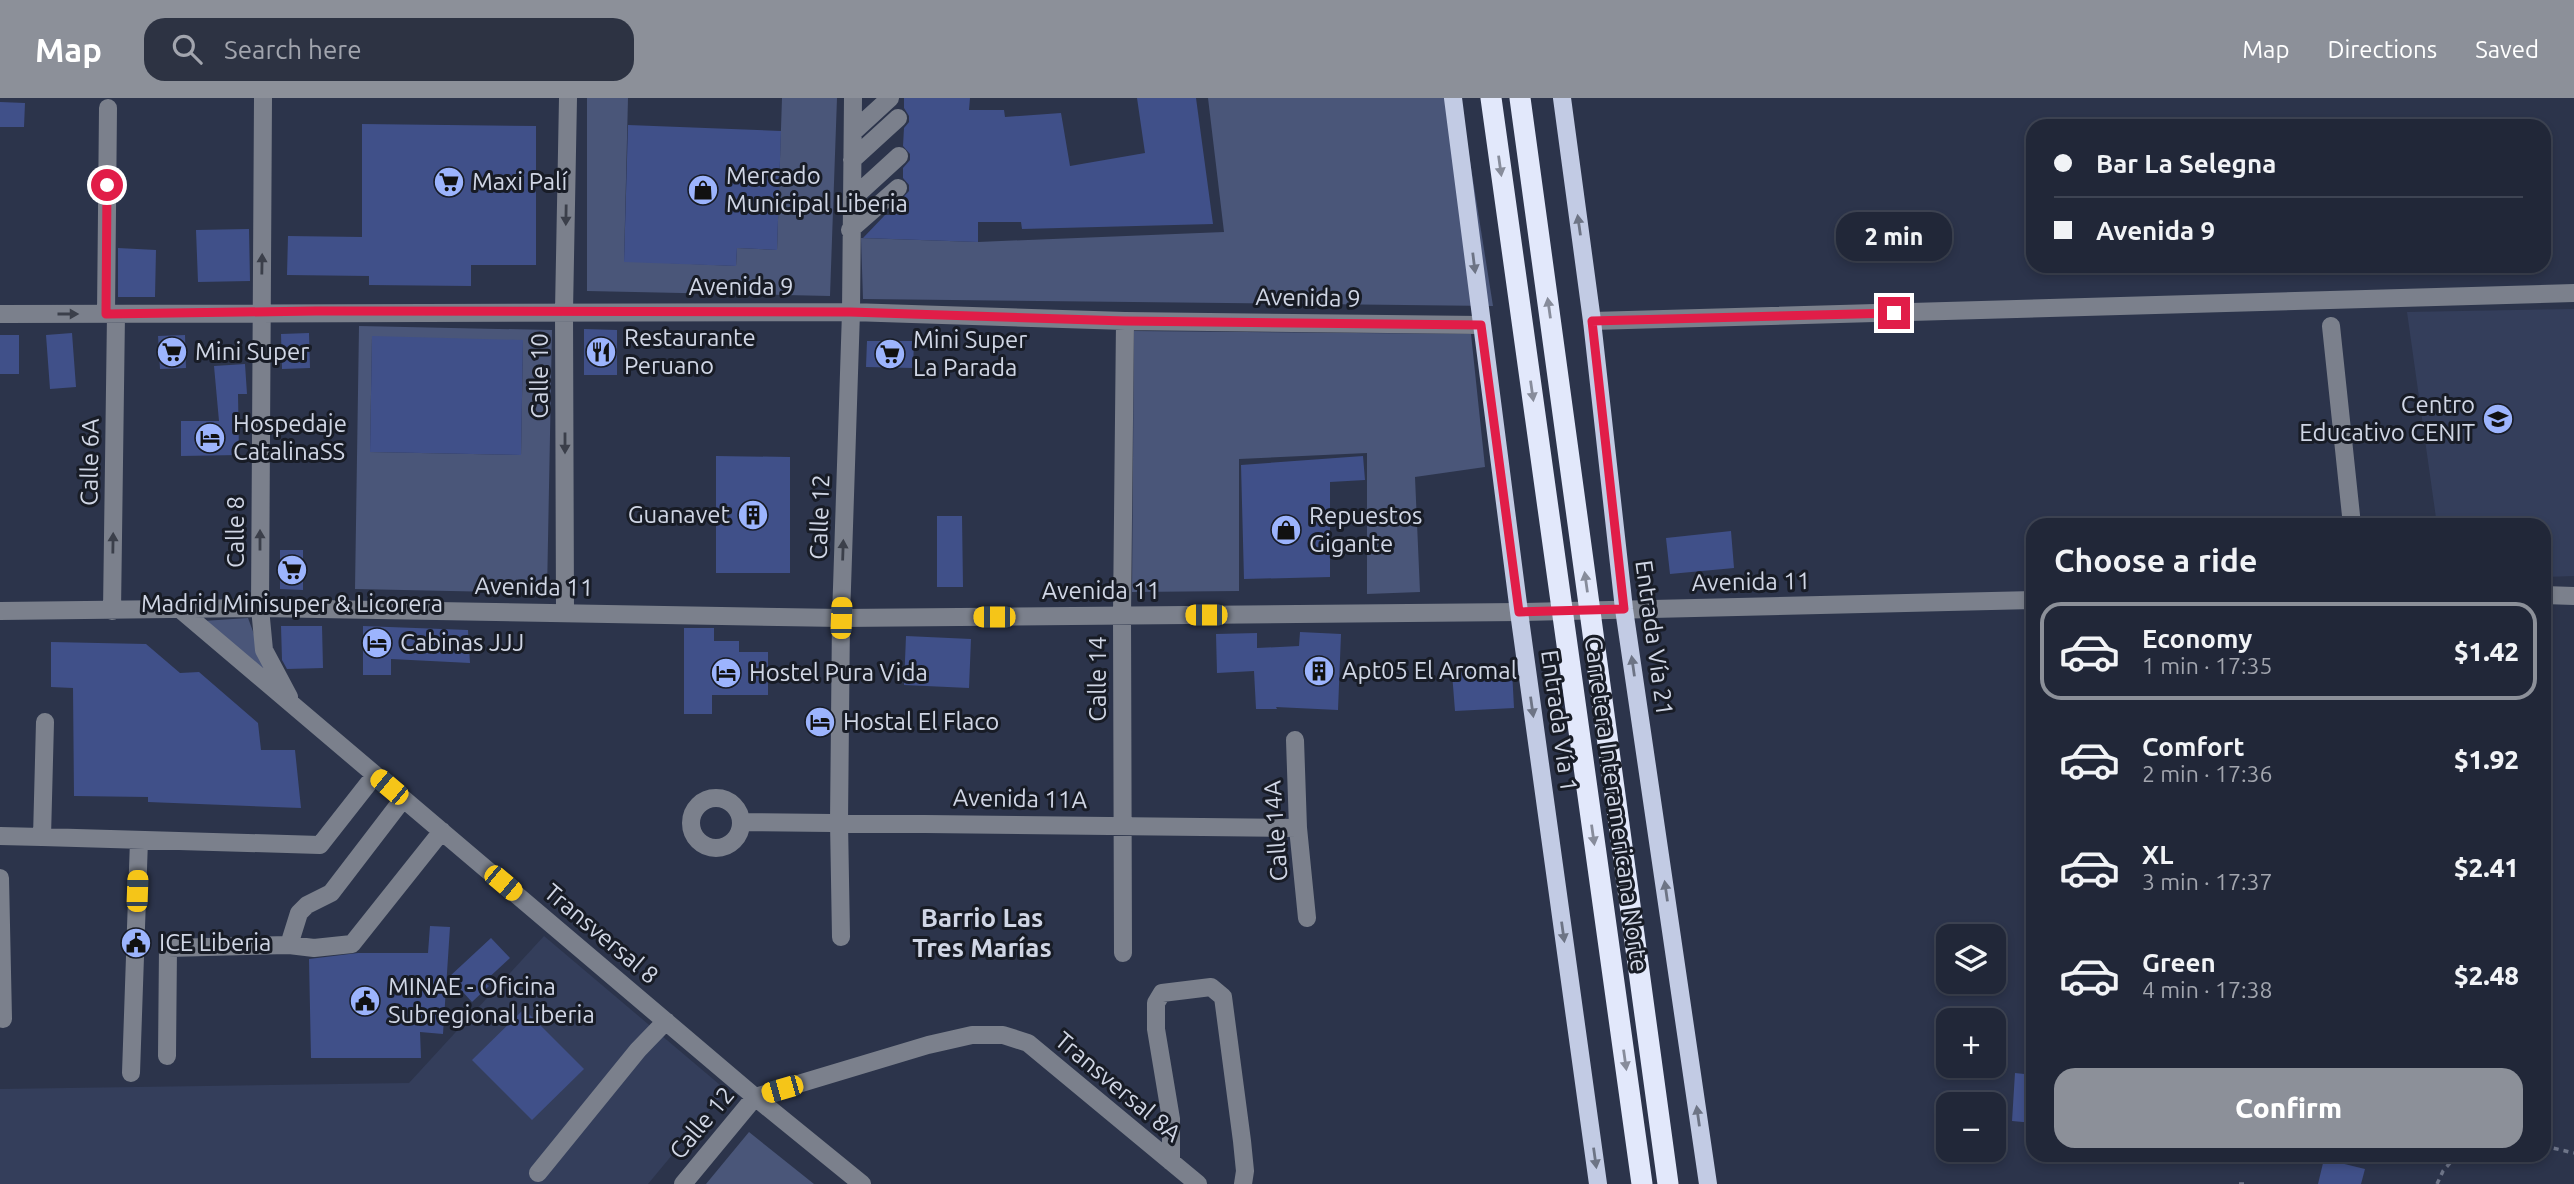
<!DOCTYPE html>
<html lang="en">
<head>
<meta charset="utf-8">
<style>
	:root { --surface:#212738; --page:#2d3343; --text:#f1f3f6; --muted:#a2a5ae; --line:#3e4453; --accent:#8c9099 }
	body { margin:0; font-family:Ubuntu,sans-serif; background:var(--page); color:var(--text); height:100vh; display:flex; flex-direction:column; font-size:26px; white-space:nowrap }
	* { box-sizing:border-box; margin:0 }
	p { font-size:23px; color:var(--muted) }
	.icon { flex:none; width:38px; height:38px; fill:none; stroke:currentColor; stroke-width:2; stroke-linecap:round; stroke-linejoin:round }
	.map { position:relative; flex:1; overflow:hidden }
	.panel { position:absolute; left:2026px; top:420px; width:525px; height:644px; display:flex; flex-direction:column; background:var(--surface); border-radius:21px; box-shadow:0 4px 10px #0003,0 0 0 2px var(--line) }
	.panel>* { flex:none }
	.banner { position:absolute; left:2026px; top:21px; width:525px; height:154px; border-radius:21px; box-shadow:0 4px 10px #0003,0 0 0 2px var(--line); display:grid; align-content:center; height:154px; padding:0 28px; background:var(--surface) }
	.fabs { position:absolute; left:1936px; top:826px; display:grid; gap:14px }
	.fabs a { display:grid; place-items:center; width:70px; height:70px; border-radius:14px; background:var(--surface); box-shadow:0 4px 10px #0003,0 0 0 2px var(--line); font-size:35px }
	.end { position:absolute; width:32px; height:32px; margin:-16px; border:9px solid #e11d48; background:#fff; box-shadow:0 0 0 4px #fff }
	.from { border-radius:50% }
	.bubble { position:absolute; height:49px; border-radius:21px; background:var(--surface); box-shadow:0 4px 10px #0003,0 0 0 2px var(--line); font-size:23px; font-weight:800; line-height:49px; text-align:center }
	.car { position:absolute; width:21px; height:42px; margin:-21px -10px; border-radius:9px; box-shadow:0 0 5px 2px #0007; background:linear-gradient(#f5c518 24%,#345 0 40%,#f5c518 0 76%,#345 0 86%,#f5c518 0) }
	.banner b { display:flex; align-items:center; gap:24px; height:66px; font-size:26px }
	.banner b+b { border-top:2px solid var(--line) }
	.banner i { width:18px; height:18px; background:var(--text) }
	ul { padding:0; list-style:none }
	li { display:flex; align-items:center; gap:21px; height:98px; margin:0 14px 10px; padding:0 14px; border:4px solid transparent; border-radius:21px }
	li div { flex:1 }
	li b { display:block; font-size:26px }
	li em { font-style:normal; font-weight:800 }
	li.on { border-color:var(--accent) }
	li>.icon { width:63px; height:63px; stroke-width:1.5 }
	h2 { padding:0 28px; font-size:32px; line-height:84px }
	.primary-button { display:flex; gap:14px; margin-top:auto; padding:14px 28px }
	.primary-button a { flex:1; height:80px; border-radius:21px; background:var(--accent); color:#fff; font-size:28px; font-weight:800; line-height:80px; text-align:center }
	header { display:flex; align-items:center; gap:42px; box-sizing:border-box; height:98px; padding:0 35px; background:var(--accent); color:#fff }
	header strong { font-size:33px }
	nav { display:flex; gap:38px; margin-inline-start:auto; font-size:24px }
	.search { width:490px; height:63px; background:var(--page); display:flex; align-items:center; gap:18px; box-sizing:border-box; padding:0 24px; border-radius:21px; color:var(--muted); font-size:26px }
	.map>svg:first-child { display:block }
	.built { fill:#343e5b }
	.green { fill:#4a5679; fill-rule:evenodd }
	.building { fill:#405089 }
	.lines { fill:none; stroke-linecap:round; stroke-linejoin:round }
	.path { stroke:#6e7589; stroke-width:3.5; stroke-dasharray:5 5; stroke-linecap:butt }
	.minor { stroke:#7b808c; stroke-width:18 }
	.major { stroke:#c2cbe4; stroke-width:18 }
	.highway-bridge { stroke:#e2e8fb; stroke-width:21 }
	.oneway { fill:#878c9b }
	.oneway2 { fill:#3b3f4a }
	.oneway3 { fill:#6d7485 }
	.route { stroke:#e11d48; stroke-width:9 }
	.labels { text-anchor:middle; stroke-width:6; stroke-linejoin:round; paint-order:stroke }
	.poi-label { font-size:24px; fill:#d0d6e5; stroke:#181c26; text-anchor:start }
	.street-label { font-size:24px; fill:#d0d6e5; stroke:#181c26 }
	.neighbourhood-label { font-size:26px; font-weight:bold; fill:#d0d6e5; stroke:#181c26 }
</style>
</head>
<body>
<header>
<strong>Map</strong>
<div class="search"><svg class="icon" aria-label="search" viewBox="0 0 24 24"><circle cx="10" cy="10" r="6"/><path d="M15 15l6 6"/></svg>Search here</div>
<nav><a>Map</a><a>Directions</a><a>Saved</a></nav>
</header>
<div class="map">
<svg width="2574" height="1086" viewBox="0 0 2574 1086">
	<rect width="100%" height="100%" fill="#2c344b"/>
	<path class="built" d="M2574 211V478L2545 479 2544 427H2437L2407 214Z
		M544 838 726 992 648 1086H0V991L409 985Z"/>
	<path class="green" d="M587 0H628L624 163 736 168 737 150 777 152 782 0H837L830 198 587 193Z
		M1208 0H1460L1493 208 863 201 861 140 978 144 1224 134Z
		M359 228 552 232 547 495 355 491ZM372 239 523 243 521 357 370 354Z
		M1134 233 1471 236 1485 369 1415 379 1420 494 1367 496V355L1239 361V493L1132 494Z
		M248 520 270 579 203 523Z
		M749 1034 814 1086H706Z"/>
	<path class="building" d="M904 0H970L969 12H1004L1005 19 1061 15 1070 68 1145 55 1137 0H1196L1213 126 1022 131 1021 124H978V144L863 140 885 117H895L896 107 909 93V87L903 80V70L910 62V56L903 48 904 30 909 24V18L904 10Z
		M0 4 25 5 24 29H0Z
		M362 26 536 28V167H471V188L369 187V178L287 177 288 138 362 139Z
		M628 27 781 33 777 152 737 150 736 168 624 164Z
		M249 131 250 183 198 184 196 132Z
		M118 150 156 152 155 199H118Z
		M584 231 617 232V277H584Z
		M72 235 76 289 50 291 46 237Z
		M309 235 310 270 282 271 281 236Z
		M0 237H19V276H0Z
		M185 237 186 270 160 271 158 238Z
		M372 238 523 242 521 357 370 354Z
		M867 243H914L913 270 866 269Z
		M245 266 247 296H238L239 357 181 358V323H219L214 268Z
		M716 358 790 359V475H716Z
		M1363 358 1365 382 1330 384V479L1244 481 1241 367Z
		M937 418H962L963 489H937Z
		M1731 433 1734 470 1670 476 1666 440Z
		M280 452H303V492L280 491Z
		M281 528H322L323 570 287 571 282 562Z
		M363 528 468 532 470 565 391 561V577H363Z
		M684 530H714V543H739V554H768V597H712V616H684Z
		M1300 534 1341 536 1338 612 1276 609 1277 611H1256L1254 573 1217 575 1216 536 1257 535V550L1299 548Z
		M906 538 971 541 969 590 904 587Z
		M51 544 146 546 180 575 199 574 258 625 261 652H295L301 710 148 704V699L74 698 73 590 51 589Z
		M1512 572 1514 610 1455 613 1452 575Z
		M430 828 450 829 443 936 420 934 421 960H311L309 861 358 855H428Z
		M491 840 510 860 484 884 489 888 472 904 449 879Z
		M524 911 584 971 532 1022 472 962Z
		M2015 975 2034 977V1025L2012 1023Z
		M2324 1061 2365 1071 2361 1086H2318Z"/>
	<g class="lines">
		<path class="path" d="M2544 1048 2574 1055
			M2239 1086H2245
			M2437 1086 2443 1073 2457 1057"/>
		<path class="minor" d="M263 0 260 510 264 552 289 599
			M853 34 890 0
			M852 62 898 20
			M852 101 899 58
			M850 132 898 90
			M0 216 851 214 1125 223 1481 227
			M106 216 108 10
			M1592 223 2574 195
			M2331 228 2352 427
			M2544 497 2574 498
			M0 513 260 510 841 520 1519 514 2034 502
			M112 513 116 216
			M182 513 755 999 862 1086
			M565 514 564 213 568 0
			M45 624 42 739 320 747 375 677
			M1295 642 1298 730 1307 820
			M691 725a25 25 0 1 1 50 0a25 25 0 1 1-50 0Z
			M742 724 1298 730
			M0 738 42 739
			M0 780 3 921
			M841 839 839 724 841 520 851 214 853 0
			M289 847 314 850 352 846 442 733
			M1123 855 1122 518 1125 223
			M167 958 168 850 289 847 299 815 307 807 331 795 403 701
			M131 975 139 742
			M1171 1064V1021L1156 931V905L1162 895 1211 889 1223 899 1242 1043 1245 1073 1243 1086
			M538 1075 638 952 666 923
			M683 1086 755 999 928 947 972 937H1003L1028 945 1198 1086"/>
		<path class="major" d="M1453 0 1519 514 1598 1086
			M1562 0 1592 223 1624 511 1708 1086"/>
		<path class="highway-bridge" d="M1491 0 1642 1086
			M1520 0 1668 1086"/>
	</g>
	<defs><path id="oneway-solid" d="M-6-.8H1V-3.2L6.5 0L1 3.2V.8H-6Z" transform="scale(1.75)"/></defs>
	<g class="oneway">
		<use href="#oneway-solid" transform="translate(1500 68) rotate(82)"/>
		<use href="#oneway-solid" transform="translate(1549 210) rotate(-98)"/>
		<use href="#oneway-solid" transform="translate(1532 293) rotate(82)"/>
		<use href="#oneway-solid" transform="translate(1586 484) rotate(-98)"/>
		<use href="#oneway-solid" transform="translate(1593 737) rotate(82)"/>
		<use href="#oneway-solid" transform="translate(1625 962) rotate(82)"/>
	</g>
	<g class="oneway2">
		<use href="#oneway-solid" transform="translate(566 117) rotate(91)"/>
		<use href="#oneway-solid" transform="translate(262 166) rotate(-89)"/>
		<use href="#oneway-solid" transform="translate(68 216)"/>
		<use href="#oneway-solid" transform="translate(565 345) rotate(90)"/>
		<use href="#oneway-solid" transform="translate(260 442) rotate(-90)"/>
		<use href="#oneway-solid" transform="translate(113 445) rotate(-89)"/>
		<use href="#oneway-solid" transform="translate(843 452) rotate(-88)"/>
	</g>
	<g class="oneway3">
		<use href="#oneway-solid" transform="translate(1579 127) rotate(-98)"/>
		<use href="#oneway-solid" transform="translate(1474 165) rotate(83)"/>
		<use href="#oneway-solid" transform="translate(1633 568) rotate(-98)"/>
		<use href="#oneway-solid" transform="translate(1532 609) rotate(82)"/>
		<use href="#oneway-solid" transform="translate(1666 793) rotate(-98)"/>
		<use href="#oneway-solid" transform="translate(1563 834) rotate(82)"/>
		<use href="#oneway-solid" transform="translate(1698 1018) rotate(-98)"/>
		<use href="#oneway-solid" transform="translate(1595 1060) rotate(82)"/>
	</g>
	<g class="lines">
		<path class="route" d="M107 87 106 216 316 213 850 214 1125 223 1481 227 1519 514 1624 511 1592 223 1894 215"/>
	</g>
	<defs>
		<g id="supermarket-disc" transform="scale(1.575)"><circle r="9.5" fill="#9cb4fd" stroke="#181c26"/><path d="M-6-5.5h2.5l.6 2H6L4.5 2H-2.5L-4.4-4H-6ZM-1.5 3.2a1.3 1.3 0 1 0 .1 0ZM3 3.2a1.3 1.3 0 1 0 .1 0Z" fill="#111"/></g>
		<g id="shop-disc" transform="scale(1.575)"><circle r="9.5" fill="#9cb4fd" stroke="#181c26"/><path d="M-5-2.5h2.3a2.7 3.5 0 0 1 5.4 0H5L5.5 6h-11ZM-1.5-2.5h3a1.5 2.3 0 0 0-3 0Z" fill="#111"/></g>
		<g id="restaurant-disc" transform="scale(1.575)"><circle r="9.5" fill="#9cb4fd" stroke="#181c26"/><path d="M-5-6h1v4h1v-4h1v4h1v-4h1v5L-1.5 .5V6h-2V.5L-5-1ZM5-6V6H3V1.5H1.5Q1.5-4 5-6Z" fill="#111"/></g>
		<g id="school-disc" transform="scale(1.575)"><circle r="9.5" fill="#9cb4fd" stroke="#181c26"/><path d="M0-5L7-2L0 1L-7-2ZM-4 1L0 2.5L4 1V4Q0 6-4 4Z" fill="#111"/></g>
		<g id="hotel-disc" transform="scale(1.575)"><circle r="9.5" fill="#9cb4fd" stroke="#181c26"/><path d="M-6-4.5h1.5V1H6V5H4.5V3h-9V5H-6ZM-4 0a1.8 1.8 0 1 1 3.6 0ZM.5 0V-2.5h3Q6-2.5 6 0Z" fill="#111"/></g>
		<g id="building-disc" transform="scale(1.575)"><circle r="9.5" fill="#9cb4fd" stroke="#181c26"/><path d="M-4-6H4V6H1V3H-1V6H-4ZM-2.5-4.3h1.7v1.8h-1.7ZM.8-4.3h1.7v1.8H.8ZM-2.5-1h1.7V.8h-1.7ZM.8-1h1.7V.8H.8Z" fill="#111"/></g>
		<g id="civic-disc" transform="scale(1.575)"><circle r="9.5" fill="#9cb4fd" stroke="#181c26"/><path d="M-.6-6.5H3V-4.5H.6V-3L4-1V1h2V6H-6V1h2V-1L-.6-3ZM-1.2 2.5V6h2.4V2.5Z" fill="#111"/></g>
	</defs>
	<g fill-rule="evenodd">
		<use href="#supermarket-disc" x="449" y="84"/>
		<use href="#shop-disc" x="703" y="92"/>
		<use href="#supermarket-disc" x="172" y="254"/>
		<use href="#restaurant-disc" x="601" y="254"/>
		<use href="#supermarket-disc" x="890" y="256"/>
		<use href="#school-disc" x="2498" y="321"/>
		<use href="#hotel-disc" x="210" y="340"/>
		<use href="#building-disc" x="753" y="417"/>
		<use href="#shop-disc" x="1286" y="432"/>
		<use href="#supermarket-disc" x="292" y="472"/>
		<use href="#hotel-disc" x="377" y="545"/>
		<use href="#building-disc" x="1319" y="573"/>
		<use href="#hotel-disc" x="726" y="575"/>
		<use href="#hotel-disc" x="820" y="624"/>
		<use href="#civic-disc" x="136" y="845"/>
		<use href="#civic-disc" x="365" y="903"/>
	</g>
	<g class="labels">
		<g class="poi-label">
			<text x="726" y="86">Mercado<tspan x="726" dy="28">Municipal Liberia</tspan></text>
			<text x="472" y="92">Maxi Palí</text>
			<text x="624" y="248">Restaurante<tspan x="624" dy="28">Peruano</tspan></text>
			<text x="913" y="250">Mini Super<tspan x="913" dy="28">La Parada</tspan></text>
			<text x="195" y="262">Mini Super</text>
			<text x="2475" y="315" text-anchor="end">Centro<tspan x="2475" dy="28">Educativo CENIT</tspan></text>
			<text x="233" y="334">Hospedaje<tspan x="233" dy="28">CatalinaSS</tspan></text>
			<text x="730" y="425" text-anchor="end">Guanavet</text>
			<text x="1309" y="426">Repuestos<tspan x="1309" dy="28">Gigante</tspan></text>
			<text x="292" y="514" text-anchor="middle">Madrid Minisuper &amp; Licorera</text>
			<text x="400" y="553">Cabinas JJJ</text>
			<text x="1342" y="581">Apt05 El Aromal</text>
			<text x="749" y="583">Hostel Pura Vida</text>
			<text x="843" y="632">Hostal El Flaco</text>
			<text x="159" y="853">ICE Liberia</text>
			<text x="388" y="897">MINAE - Oficina<tspan x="388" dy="28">Subregional Liberia</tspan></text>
		</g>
		<g class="street-label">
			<text x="741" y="197">Avenida 9</text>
			<text transform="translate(1308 200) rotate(1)" y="8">Avenida 9</text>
			<text transform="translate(540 278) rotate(-90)" y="8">Calle 10</text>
			<text transform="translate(90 364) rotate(-89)" y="8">Calle 6A</text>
			<text transform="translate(820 419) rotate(-88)" y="8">Calle 12</text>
			<text transform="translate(236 434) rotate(-90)" y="8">Calle 8</text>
			<text transform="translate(1751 484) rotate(-1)" y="8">Avenida 11</text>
			<text transform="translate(534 489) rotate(1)" y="8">Avenida 11</text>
			<text x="1101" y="501">Avenida 11</text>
			<text transform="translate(1654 540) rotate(82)" y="8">Entrada Vía 21</text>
			<text transform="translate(1098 581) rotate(-90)" y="8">Calle 14</text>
			<text transform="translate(1559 623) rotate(82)" y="8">Entrada Vía 1</text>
			<text transform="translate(1020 701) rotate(1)" y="8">Avenida 11A</text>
			<text transform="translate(1616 706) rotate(82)" y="8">Carretera Interamericana Norte</text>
			<text transform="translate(1276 733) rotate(-94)" y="8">Calle 14A</text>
			<text transform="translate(601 836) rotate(40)" y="8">Transversal 8</text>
			<text transform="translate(1118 989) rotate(40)" y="8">Transversal 8A</text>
			<text transform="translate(702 1025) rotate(-50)" y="8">Calle 12</text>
		</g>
		<g class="neighbourhood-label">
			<text x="982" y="829">Barrio Las<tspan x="982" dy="30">Tres Marías</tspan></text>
		</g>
	</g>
</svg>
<div class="fabs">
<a><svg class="icon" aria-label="layers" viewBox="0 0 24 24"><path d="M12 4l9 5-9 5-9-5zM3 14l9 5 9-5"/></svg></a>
<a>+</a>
<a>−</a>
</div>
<i class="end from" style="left:107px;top:87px"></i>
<i class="end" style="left:1894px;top:215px"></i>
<div class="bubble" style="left:1836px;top:114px;width:116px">2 min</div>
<i class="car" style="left:1206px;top:517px;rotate:270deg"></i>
<i class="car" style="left:994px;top:519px;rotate:270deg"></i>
<i class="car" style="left:841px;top:520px;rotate:2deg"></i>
<i class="car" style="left:389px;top:689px;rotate:310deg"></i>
<i class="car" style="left:503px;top:785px;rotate:130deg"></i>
<i class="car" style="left:137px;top:793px;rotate:2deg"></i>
<i class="car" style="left:782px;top:991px;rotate:254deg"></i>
<div class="banner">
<b><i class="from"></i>Bar La Selegna</b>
<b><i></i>Avenida 9</b>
</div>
<section class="panel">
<h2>Choose a ride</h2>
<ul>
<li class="on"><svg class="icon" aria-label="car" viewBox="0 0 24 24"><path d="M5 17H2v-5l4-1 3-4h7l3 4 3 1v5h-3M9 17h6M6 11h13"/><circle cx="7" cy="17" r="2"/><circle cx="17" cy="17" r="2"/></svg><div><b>Economy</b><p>1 min · 17:35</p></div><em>$1.42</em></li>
<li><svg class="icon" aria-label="car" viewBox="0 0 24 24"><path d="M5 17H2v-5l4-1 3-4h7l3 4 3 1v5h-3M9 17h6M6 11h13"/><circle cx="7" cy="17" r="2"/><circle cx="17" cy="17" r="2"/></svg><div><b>Comfort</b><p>2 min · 17:36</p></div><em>$1.92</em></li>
<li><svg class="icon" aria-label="car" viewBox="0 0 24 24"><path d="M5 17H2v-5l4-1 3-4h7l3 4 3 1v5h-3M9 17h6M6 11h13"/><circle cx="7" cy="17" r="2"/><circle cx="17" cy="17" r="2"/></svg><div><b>XL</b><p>3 min · 17:37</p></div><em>$2.41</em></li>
<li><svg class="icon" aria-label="car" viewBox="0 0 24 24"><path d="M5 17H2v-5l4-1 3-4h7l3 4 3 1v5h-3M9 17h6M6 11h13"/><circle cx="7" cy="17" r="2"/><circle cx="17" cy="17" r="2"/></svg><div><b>Green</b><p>4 min · 17:38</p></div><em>$2.48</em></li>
</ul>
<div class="primary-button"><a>Confirm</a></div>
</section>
</div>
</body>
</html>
